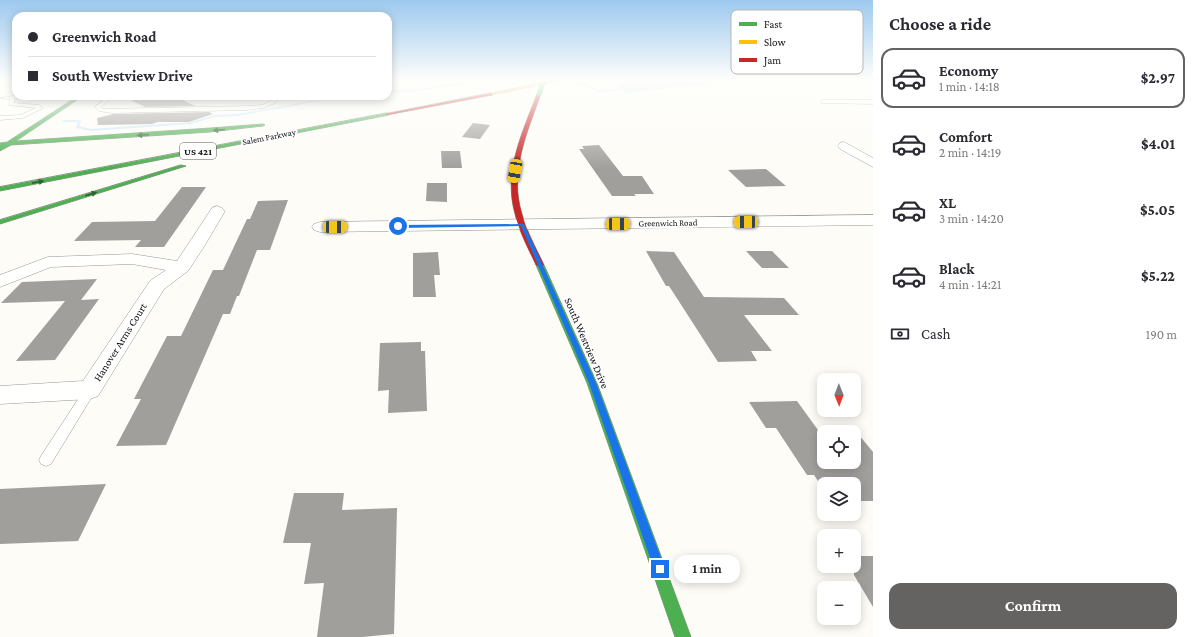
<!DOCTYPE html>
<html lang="en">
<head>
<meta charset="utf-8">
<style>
	:root { --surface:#fff; --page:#f2f2f3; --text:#2b2b33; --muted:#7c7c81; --line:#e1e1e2; --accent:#646362 }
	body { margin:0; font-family:"Crimson Pro",serif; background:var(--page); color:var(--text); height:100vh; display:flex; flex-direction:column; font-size:15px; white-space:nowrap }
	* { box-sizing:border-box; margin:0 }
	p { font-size:13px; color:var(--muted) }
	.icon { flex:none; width:22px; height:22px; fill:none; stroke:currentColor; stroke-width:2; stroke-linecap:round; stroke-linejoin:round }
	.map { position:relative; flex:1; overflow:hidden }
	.panel { display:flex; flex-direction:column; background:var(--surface); width:320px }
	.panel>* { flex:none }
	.guide { position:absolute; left:12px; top:12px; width:380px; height:88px; border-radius:12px; box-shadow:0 2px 10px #0003; display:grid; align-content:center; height:88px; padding:0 16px; background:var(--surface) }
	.needle { width:26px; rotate:179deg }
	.fabs { position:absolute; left:817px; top:373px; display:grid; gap:8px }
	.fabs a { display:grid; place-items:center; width:44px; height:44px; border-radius:8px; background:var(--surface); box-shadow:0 2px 10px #0003; font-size:20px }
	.end { position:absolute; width:18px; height:18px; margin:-9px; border:5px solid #1a73e8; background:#fff; box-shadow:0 0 0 2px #fff }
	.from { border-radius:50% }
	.bubble { position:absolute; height:28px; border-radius:12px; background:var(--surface); box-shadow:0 2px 10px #0003; font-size:13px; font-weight:700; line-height:28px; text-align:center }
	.car { position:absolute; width:12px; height:24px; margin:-12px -6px; border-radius:5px; box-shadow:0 0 3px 1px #0007; background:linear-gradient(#f5c518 24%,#345 0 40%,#f5c518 0 76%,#345 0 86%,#f5c518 0) }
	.guide b { display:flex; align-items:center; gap:14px; height:38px; font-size:15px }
	.guide b+b { border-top:1px solid var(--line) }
	.guide i { width:10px; height:10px; background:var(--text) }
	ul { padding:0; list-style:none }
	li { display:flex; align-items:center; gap:12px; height:60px; margin:0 8px 6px; padding:0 8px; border:2px solid transparent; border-radius:12px }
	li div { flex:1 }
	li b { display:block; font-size:15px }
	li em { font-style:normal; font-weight:700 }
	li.selected { border-color:var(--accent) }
	li>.icon { width:36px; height:36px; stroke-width:1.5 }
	h2 { padding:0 16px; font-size:18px; line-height:48px }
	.pay { display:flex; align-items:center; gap:10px; height:44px; padding:0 16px; font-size:15px }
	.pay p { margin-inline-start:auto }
	.primary-button { display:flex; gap:8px; margin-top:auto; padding:8px 16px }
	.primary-button a { flex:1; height:46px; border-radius:12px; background:var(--accent); color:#fff; font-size:16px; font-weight:700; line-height:46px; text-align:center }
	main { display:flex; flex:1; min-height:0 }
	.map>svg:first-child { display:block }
	.water { fill:#cde8f7 }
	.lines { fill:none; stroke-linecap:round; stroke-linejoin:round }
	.stream { fill:#cde8f7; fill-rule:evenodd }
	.building { fill:#a19f9c }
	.lane-casing { stroke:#979795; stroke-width:1 }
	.street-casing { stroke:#979795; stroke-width:1 }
	.fast-casing { stroke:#8e8d8b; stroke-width:1 }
	.slow-casing { stroke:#8e8d8b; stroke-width:1 }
	.jam-casing { stroke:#8e8d8b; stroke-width:1 }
	.lane { fill:#fffffe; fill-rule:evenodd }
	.street { fill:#fffffe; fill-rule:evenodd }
	.fast { fill:#4caf50; fill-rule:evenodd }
	.slow { fill:#ffc107; fill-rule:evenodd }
	.jam { fill:#c62828; fill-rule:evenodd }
	.fast-bridge-casing { stroke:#8e8d8b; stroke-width:5; stroke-linecap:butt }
	.fast-bridge { stroke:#4caf50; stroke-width:4.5 }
	.oneway { fill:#2e6030 }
	.route { fill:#1a73e8 }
	.labels { text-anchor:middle; stroke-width:4; stroke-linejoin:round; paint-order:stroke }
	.far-street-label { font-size:9px; fill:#111; stroke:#fff }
	.shield { fill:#fff; stroke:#585858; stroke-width:1 }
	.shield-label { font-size:10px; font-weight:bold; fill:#111 }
	.street-label { font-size:11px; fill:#111; stroke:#fff }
	.key { fill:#fff; stroke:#b8b8b8; stroke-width:1 }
	.key-label { font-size:11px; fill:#111 }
</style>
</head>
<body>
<main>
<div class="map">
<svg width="873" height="637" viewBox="0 0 873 637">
	<rect width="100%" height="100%" fill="#fdfcf7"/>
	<path class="water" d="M627 80H736L627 93 620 90 622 84Z"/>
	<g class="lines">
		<path class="stream" d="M477 80H485L418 91 388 93V91L418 89Z
			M578 81 599 90 627 88 628 89 599 92 577 83Z
			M339 96H345L238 116 214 117 191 124 91 131 76 128 78 122H64L62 121 64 120H81L79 126 91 129 191 122 214 115 238 114Z"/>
	</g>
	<path class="building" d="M122 96H174L195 106 145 107Z
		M209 112 213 114 189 122H158L152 124 98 125 97 118 113 114Z
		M473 123 490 125 480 139 462 137Z
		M599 145 623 176H642L654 194H634L636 196H612L579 149H584L582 146Z
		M441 151H460L462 168H442Z
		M766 169 786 186 746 187 728 170Z
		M427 183H447V202L426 201Z
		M182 187H206L164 247H135L141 240 74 241 92 222 155 221Z
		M288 200 270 250H257L239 296H237L230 314H223L166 445 116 446 141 399H134L167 336H181L213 270H223L247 219H250L258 201Z
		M646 251 674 252 704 297 784 298 799 315H744L772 351H751L757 361 718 362 669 286H666Z
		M746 251H772L789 268H762Z
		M438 252 440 275H434L436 297H413V253Z
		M97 279 81 300 99 299 55 360 16 361 65 301 1 303 22 282Z
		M421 342V351H425L427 411 388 413 389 390 378 391 380 343Z
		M797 401 818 430H824V462H854V429L873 452V501H854V484H820L814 475H807L776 428H766L749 402Z
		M106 484 78 541 0 544V489Z
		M294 493H344L342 510 397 508 394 634 362 637H317L324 583 304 584 311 543H283Z
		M854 556H873V607L854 575Z"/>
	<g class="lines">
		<g class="lane-casing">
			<path id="lane" d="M13 96H70L68 97 15 99 14 103 40 105 43 108 23 118 0 120V116L20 115 36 108 9 105 10 99 1 98Z
				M109 96H114L101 107 103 109 247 106 262 105 271 101 274 96H278L275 103 263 108 247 110 112 113 99 111 95 107Z
				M823 100H873V104L821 103V101Z
				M90 385 94 387 96 390 51 464 46 466 41 464 39 460 41 456 86 387Z"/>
		</g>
		<g class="street-casing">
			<path id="street" d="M844 142 873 158V167L840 149 838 146 840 143Z
				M217 206 222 208 225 211 205 245 188 271 164 289 98 396 90 399 0 404V386L83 381 150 281 166 270 132 264 51 267 0 287V275L48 257 132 254 177 261 212 208Z
				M873 215V225L320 232 314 230 312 227 314 224 320 222Z"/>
		</g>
		<g class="fast-casing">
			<path id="fast" d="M78 96H83L16 141 210 128 263 124 265 125 263 126 210 132 11 145 0 151V143L7 142Z
				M387 113 389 114V115L0 191V187Z
				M181 165 186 166 0 224V220Z
				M537 263H540L544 265 597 383 691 637H675L587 383 536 265Z"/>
		</g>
		<g class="slow-casing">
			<path id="slow" d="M554 80H564L491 95 489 94Z"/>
		</g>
		<g class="jam-casing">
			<path id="jam" d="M491 93 493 95 387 115 385 114Z
				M539 93 541 94C527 133 509 172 522 214 527 232 536 248 544 265L540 267 536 265C528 248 519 231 515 214 503 172 522 133 537 94Z"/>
		</g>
		<use href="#lane" class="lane"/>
		<use href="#street" class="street"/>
		<use href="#fast" class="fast"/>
		<use href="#slow" class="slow"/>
		<use href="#jam" class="jam"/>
		<g class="fast-bridge-casing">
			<path id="fast-bridge" d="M539 94 544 80"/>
		</g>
		<use href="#fast-bridge" class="fast-bridge"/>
	</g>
	<defs><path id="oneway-solid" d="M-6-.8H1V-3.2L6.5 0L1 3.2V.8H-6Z"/></defs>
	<g class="oneway">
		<use href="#oneway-solid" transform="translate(219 130) rotate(175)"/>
		<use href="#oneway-solid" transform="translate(143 135) rotate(176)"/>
		<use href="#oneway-solid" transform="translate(38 182) rotate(-11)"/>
		<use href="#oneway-solid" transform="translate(91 194) rotate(-17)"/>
	</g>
	<linearGradient id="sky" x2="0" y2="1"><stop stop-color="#9dc9ee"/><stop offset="0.47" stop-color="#fefefb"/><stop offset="1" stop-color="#fefefb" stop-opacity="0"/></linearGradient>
	<rect width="873" height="169" fill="url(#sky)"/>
	<path class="route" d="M524 224 596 383 665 569 663 572 660 574 656 572 654 569 589 383 521 226 398 228 395 226 398 225Z"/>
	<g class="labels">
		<g class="far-street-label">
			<text transform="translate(269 137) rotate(-11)" y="3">Salem Parkway</text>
			<text transform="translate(668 223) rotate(-1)" y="3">Greenwich Road</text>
		</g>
		<rect class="shield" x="180" y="143" width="36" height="16" rx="3"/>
		<g class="shield-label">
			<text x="198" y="155">US 421</text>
		</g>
		<g class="street-label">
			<text transform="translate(120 342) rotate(-58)" y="4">Hanover Arms Court</text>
			<text transform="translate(587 343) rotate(67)" y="4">South Westview Drive</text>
		</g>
	</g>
	<rect x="731" y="10" width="132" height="64" rx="6" class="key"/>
	<rect x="739" y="22" width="18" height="4" fill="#4caf50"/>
	<rect x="739" y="40" width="18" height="4" fill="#ffc107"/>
	<rect x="739" y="58" width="18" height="4" fill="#c62828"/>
	<g class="key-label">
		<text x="764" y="28">Fast</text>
		<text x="764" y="46">Slow</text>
		<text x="764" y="64">Jam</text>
	</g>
</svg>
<div class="fabs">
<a><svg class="needle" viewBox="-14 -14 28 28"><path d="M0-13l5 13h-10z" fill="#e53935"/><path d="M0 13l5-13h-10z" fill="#7c7c81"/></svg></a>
<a><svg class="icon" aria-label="locate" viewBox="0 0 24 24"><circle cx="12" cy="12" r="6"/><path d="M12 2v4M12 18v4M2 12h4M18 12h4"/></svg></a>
<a><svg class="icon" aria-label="layers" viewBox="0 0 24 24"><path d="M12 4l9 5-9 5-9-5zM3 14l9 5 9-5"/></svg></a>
<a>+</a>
<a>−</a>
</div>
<i class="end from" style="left:398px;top:226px"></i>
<i class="end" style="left:660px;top:569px"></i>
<div class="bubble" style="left:674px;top:555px;width:66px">1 min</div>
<i class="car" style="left:515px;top:171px;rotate:190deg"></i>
<i class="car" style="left:746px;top:222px;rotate:269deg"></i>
<i class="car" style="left:618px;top:224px;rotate:89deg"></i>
<i class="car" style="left:335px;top:227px;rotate:89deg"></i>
<div class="guide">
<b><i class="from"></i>Greenwich Road</b>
<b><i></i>South Westview Drive</b>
</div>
</div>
<section class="panel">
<h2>Choose a ride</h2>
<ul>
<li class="selected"><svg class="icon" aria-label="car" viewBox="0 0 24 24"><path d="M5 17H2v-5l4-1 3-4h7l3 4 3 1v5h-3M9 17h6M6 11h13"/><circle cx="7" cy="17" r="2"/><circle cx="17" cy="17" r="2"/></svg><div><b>Economy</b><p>1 min · 14:18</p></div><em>$2.97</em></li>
<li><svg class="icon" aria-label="car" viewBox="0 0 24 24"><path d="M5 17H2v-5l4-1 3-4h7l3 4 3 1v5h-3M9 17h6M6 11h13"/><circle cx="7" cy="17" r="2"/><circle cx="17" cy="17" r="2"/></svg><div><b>Comfort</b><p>2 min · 14:19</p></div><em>$4.01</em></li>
<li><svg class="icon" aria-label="car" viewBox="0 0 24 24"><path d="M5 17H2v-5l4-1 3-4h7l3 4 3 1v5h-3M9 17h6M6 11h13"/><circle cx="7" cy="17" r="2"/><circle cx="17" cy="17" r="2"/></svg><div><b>XL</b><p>3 min · 14:20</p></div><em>$5.05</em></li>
<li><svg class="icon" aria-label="car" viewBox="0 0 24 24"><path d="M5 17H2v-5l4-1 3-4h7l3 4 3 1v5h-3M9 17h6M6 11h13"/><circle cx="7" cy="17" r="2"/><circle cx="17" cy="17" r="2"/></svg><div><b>Black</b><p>4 min · 14:21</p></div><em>$5.22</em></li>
</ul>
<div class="pay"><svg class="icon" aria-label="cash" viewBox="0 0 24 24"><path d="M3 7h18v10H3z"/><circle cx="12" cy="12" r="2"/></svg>Cash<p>190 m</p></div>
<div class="primary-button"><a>Confirm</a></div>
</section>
</main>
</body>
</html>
